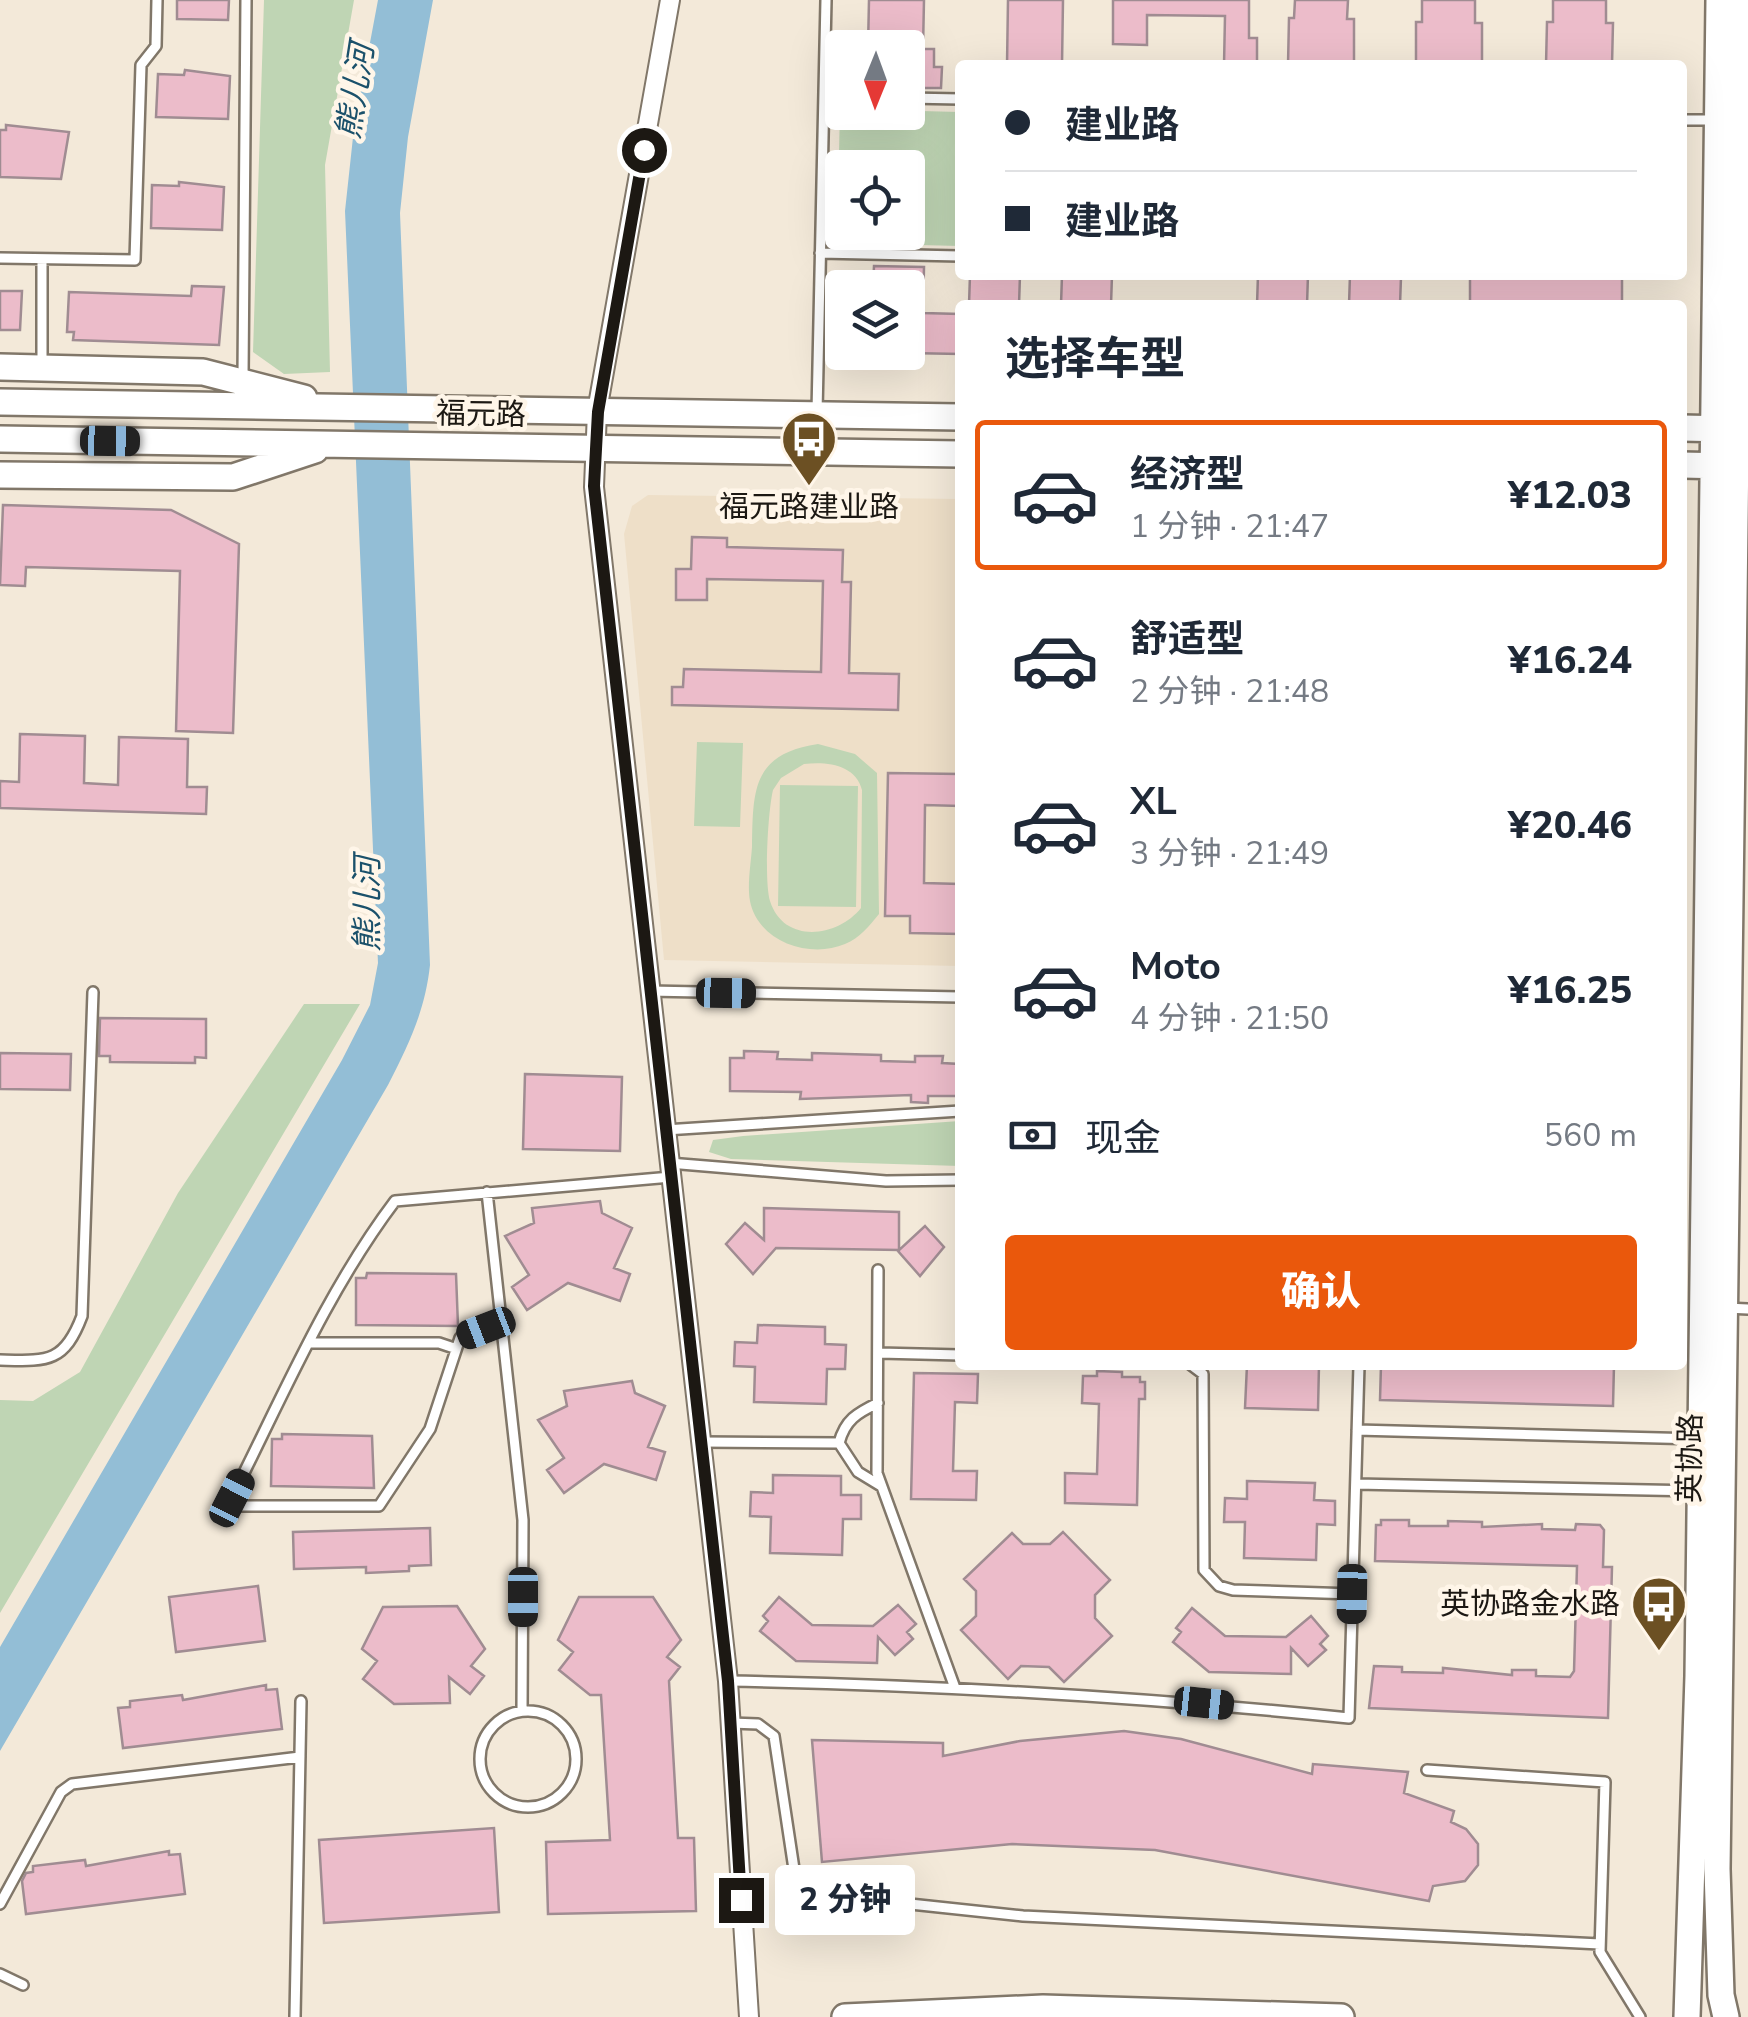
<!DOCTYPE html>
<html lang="zh">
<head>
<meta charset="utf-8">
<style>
	:root { --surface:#fff; --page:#f6f6f7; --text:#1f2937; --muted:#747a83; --line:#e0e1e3; --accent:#ea580c }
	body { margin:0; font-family:"Nunito Sans","Noto Sans SC",sans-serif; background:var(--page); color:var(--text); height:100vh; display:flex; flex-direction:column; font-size:38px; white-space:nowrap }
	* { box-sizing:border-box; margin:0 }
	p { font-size:32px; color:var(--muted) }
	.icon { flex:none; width:55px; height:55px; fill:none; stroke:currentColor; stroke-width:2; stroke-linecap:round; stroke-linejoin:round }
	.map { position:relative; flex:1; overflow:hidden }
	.drawer { position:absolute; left:955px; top:300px; width:732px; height:1070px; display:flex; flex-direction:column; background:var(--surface); border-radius:10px; box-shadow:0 10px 40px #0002 }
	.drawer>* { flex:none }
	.hud { position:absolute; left:955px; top:60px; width:732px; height:220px; border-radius:10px; box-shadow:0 10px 40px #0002; display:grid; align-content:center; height:220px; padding:0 50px; background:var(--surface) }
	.needle { width:65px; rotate:181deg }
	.buttons { position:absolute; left:825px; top:30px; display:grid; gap:20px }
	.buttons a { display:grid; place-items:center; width:100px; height:100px; border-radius:10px; background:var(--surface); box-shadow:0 10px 40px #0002; font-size:50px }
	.end { position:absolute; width:45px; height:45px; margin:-22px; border:12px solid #1c1813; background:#fff; box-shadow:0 0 0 5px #fff }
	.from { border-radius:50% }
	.bubble { position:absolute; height:70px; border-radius:10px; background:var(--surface); box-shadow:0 10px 40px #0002; font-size:32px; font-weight:800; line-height:70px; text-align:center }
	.car { position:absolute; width:30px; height:60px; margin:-30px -15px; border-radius:12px; box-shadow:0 0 8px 2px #0007; background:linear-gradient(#222 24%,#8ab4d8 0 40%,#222 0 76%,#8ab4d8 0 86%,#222 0) }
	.hud b { display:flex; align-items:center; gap:35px; height:95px; font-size:38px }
	.hud b+b { border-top:2px solid var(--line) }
	.hud i { width:25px; height:25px; background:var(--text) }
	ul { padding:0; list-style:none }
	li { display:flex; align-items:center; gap:30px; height:150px; margin:0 20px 15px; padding:0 30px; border:5px solid transparent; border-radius:10px }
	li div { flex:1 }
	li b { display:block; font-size:38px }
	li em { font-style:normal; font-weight:800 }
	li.current { border-color:var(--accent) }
	li>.icon { width:90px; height:90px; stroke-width:1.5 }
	h2 { padding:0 50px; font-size:45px; line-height:120px }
	.pay { display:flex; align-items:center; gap:25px; height:110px; padding:0 50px; font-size:38px }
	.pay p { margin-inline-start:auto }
	.action { display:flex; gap:20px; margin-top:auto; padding:20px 50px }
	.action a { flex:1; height:115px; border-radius:10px; background:var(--accent); color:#fff; font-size:40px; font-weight:800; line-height:115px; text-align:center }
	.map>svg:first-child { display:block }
	.built { fill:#eedfc8 }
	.green { fill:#bfd5b4; fill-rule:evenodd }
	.water { fill:#93bed6 }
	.building { fill:#ecbcca; stroke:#a08c92; stroke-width:2.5 }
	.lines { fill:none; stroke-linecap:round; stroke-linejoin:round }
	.lane-casing { stroke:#817769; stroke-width:14 }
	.street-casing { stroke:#817769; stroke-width:22 }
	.secondary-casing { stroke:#817769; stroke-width:30 }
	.lane { stroke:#fff; stroke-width:9 }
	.street { stroke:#fff; stroke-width:18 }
	.secondary { stroke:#fff; stroke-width:25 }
	.route { stroke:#1c1813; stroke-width:12 }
	.labels { text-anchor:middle; stroke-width:9; stroke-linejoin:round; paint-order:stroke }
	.street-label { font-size:30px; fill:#1c1813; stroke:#fff6e9 }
	.poi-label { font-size:30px; fill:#1c1813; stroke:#fff6e9 }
	.water-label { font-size:32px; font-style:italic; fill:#1b516b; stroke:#fff6e9 }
</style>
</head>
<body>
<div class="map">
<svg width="1748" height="2017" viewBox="0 0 1748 2017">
	<rect width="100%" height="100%" fill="#f3e9d9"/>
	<path class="built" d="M648 495 960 499V966L664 960 624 534 632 506Z"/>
	<path class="green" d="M264 0H354L325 165 330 372 284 374 253 352Z
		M840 109 960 112V246L837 243ZM842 168H908V232H842Z
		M697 742 743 743 740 827 694 826Z
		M818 744 855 754 877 773 879 914C869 926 860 938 845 944 810 959 758 942 750 901 747 885 751 863 752 847 753 790 752 754 818 744ZM804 764C827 761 856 765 862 790L861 908C838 937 784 945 770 901 764 881 768 811 773 790L781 778Z
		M780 785 858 786 856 907 778 906Z
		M304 1004H360L0 1613V1400L33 1401 80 1372 178 1193Z
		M960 1121V1166L731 1159 709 1152 713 1140 743 1136Z"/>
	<path class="water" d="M378 0H433L408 137 400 213 430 965C425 1011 409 1044 388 1085L0 1751V1647L342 1060 370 1005 378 963 345 211 354 128Z"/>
	<path class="building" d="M177 0H229L228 20 177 19Z
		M869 0H924L923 49H934V67H942L941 88H908V48H868Z
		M1008 0H1063L1062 65H1007Z
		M1113 0H1249V38H1257V65H1224L1225 16 1147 15V45L1113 44Z
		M1295 0H1348L1347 19H1354V65H1288L1289 18H1294Z
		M1422 0H1475V23H1482V65H1416V22H1422Z
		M1553 0H1606V23H1613L1612 65H1546L1547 22H1553Z
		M185 70 230 76 228 119 156 117 158 74 184 75Z
		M6 125 69 132 61 179 0 177V130H6Z
		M179 182 224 187 222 230 151 228 152 185 179 186Z
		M874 266 924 267 923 313 960 314V354L908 353V288H873Z
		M970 275H1020L1019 305H969Z
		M1062 275H1112L1111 305H1061Z
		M1258 275H1308L1307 305H1257Z
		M1350 275 1401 277 1400 305H1349Z
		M1470 275H1622V305H1470Z
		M192 286 224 287 219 345 73 340 74 332H67L69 292 191 296Z
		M0 291H22L20 330H0Z
		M3 505 171 510 239 544 233 733 176 731 180 571 26 567 25 586 0 585Z
		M692 537 727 538V547L843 550 842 582H851L849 673 899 674 898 710 672 705V687H683L684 669 821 672 823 581 707 579V600H676V569H691Z
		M20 734 85 736 84 783 118 785 119 737 188 739 187 787H207L206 814 0 808V781L19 782Z
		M888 773 960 774V806L925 805 924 883 960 884V934L910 933V916H885Z
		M100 1018 206 1019V1058L195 1057V1063L110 1062V1056H99Z
		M744 1051 778 1052 777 1059 812 1060V1053L881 1055V1061L915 1062V1056H943L942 1063 960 1064V1096H928V1103L911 1102V1095L800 1099 801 1092 730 1091V1058H744Z
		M0 1053 71 1054 70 1090 0 1089Z
		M525 1074 622 1077 620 1151 523 1149Z
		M600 1201 602 1213 632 1228 614 1268 630 1274 620 1301 568 1283 527 1310 512 1287 529 1275 505 1236 534 1223 532 1208Z
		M764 1208 899 1212V1250L776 1248 753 1274 726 1244 745 1223 764 1240Z
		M925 1226 944 1247 920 1276 898 1251Z
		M367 1273 456 1274 458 1326 356 1325V1278H366Z
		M758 1325 825 1327V1344L846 1345 845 1369H827L826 1404 754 1402 755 1367 734 1366 735 1342 757 1343Z
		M1247 1365H1319L1318 1410 1245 1408Z
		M1381 1365H1614L1613 1406 1380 1400Z
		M1097 1371 1122 1372V1377H1140V1382H1145V1399H1139L1137 1505 1065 1503V1473L1097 1474 1099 1404 1082 1403 1083 1376H1097Z
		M914 1373 978 1374 977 1403 955 1402 953 1471H977L976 1500 911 1499Z
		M632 1381 635 1393 665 1406 648 1447 665 1452 656 1480 604 1464 564 1493 547 1470 564 1458 538 1420 567 1406 564 1391Z
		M282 1434 372 1436 374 1488 271 1486 272 1439H282Z
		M773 1475 841 1476V1495H861V1519H843L842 1555 770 1553 771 1517 750 1516 751 1492 773 1493Z
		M1247 1481 1315 1483 1314 1500 1335 1501V1525L1317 1524 1316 1560 1244 1558 1245 1522H1224L1225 1498 1247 1499Z
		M1381 1520H1409V1526H1448V1521L1482 1522V1527L1542 1524V1529L1575 1530 1576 1524 1600 1525 1604 1530 1603 1567H1612L1608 1718 1369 1708 1374 1666 1402 1667V1672L1443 1673V1668L1512 1675V1670H1536V1676L1570 1677 1574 1671 1577 1566 1375 1561 1376 1525H1381Z
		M430 1528 431 1565 409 1566V1571L366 1573V1567L294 1569 293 1532Z
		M1063 1532 1110 1580 1095 1595V1618L1112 1636 1064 1682 1049 1667 1021 1666 1008 1679 961 1630 976 1616V1591L964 1579 1012 1533 1023 1544H1050Z
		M258 1586 265 1641 176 1652 169 1597Z
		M579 1597H653L681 1640 667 1657 680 1667 669 1681 678 1838H694L696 1911 548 1914 546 1842 610 1840 601 1695H590L559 1670 573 1652 558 1640Z
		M779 1597 812 1625 873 1626 898 1605 916 1624 907 1632 913 1639 895 1655 878 1637 877 1663 796 1661 760 1631 768 1621 763 1616Z
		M457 1606 485 1649 471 1666 484 1676 470 1694 449 1677 450 1703 394 1704 363 1679 377 1661 362 1649 383 1607Z
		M1192 1608 1225 1636 1286 1637 1311 1616 1328 1636 1320 1644 1326 1650 1308 1666 1291 1648V1674L1209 1672 1173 1642 1181 1632 1176 1628Z
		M266 1685V1690L277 1689 282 1729 123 1748 118 1708 130 1707V1701L182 1695 183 1700Z
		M1124 1731 1181 1739 1312 1774 1313 1764 1408 1772 1404 1793 1454 1811 1451 1822 1466 1829 1478 1844V1865L1465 1881 1433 1886 1429 1901 1155 1850 1012 1844 822 1862 812 1740 943 1743V1756L1020 1741Z
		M494 1828 499 1912 324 1923 319 1840Z
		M169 1851V1855L180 1854 185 1894 26 1914 22 1881 26 1873 33 1872V1866L85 1860 86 1866Z"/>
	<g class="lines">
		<g class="lane-casing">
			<path id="lane" d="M824 97H842
				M908 98 960 99
				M1682 120H1715
				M820 253 960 256
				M0 258 135 260 141 65 156 46 157 0
				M42 365V259
				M243 377 246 0
				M817 412 826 0
				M649 991 960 997
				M665 1130 960 1111
				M669 1163 886 1181 960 1180
				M487 1192 523 1520 522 1711
				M878 1270 877 1473 955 1688
				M1726 1308 1748 1309
				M503 1328 460 1338 430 1429 379 1506H237L231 1499C282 1398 327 1291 395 1201L671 1177
				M309 1343H439L454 1348
				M879 1353 960 1355
				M0 1360C46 1361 64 1364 82 1316L93 992
				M1191 1365 1203 1374 1204 1570 1219 1586 1233 1590 1353 1594
				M878 1403C857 1413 845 1420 839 1443L858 1472 881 1486
				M1357 1430 1699 1439
				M702 1442 839 1443
				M1356 1484 1698 1491
				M728 1681C936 1685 1143 1697 1349 1718L1359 1365
				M480 1759a48 48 0 1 1 96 0a48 48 0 1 1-96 0Z
				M731 1723 758 1724 774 1736 794 1869 798 1884 807 1893 1023 1916 1600 1944
				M1427 1770 1605 1782 1600 1952 1640 2017
				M0 1904 61 1792 72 1784 300 1757
				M0 1974 23 1985
				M295 2017 301 1701"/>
		</g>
		<g class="street-casing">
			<path id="street" d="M670 0 597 411 594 487 728 1681 749 2017"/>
		</g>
		<g class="secondary-casing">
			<path id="secondary" d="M0 367 203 372 304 398
				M0 402 960 417
				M1682 428 1728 429
				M0 439 960 454
				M1682 465 1727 466
				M0 475 233 477 315 450
				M845 2017 1043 2008 1341 2017
				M1687 2017 1698 1676 1719 0
				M1726 2017 1721 1995 1717 1869 1742 0"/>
		</g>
		<use href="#lane" class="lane"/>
		<use href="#street" class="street"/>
		<use href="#secondary" class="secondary"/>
	</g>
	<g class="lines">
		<path class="route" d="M644 150 598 412 594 486 728 1681 741 1900"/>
	</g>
	<defs>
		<g id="bus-pin" transform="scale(2.875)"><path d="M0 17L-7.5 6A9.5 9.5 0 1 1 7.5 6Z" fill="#6c5023" stroke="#fff6e9"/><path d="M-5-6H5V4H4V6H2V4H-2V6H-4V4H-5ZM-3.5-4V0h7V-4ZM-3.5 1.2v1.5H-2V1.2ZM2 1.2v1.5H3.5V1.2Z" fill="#fff"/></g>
	</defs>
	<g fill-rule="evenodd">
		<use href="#bus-pin" x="809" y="439"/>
		<use href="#bus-pin" x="1659" y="1604"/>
	</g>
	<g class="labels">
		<g class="street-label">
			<text transform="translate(481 414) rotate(1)" y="10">福元路</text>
			<text transform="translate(1690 1458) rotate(-89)" y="10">英协路</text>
		</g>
		<g class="poi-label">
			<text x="809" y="517">福元路建业路</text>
			<text x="1620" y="1614" text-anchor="end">英协路金水路</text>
		</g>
		<g class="water-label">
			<text transform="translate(355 91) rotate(-81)" y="11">熊儿河</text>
			<text transform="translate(367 904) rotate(-90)" y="11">熊儿河</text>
		</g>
	</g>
</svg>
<div class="buttons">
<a><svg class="needle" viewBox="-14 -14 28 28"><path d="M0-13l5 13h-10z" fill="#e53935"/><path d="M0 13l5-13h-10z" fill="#747a83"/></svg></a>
<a><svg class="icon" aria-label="locate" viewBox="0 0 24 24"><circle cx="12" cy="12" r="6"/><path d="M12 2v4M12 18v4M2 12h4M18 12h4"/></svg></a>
<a><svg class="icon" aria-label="layers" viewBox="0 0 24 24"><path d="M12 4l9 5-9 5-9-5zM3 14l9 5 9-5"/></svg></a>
</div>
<i class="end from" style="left:644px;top:150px"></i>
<i class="end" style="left:741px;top:1900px"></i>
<div class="bubble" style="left:775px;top:1865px;width:140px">2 分钟</div>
<i class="car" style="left:110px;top:441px;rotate:91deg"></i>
<i class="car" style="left:726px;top:993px;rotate:91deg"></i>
<i class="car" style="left:486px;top:1328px;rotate:249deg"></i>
<i class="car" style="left:232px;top:1498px;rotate:27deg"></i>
<i class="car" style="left:1352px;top:1594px;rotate:181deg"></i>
<i class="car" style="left:523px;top:1597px;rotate:180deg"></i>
<i class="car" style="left:1204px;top:1703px;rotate:96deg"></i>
<div class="hud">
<b><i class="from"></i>建业路</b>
<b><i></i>建业路</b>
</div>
<section class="drawer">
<h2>选择车型</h2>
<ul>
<li class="current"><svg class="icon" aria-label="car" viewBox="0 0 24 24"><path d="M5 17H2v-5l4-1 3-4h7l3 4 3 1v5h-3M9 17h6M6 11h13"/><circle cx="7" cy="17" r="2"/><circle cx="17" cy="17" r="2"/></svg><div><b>经济型</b><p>1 分钟 · 21:47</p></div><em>¥12.03</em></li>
<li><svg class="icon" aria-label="car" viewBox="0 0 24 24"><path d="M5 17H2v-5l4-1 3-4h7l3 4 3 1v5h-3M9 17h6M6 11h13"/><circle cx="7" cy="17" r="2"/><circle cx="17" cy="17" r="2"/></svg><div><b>舒适型</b><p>2 分钟 · 21:48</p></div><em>¥16.24</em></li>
<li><svg class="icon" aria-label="car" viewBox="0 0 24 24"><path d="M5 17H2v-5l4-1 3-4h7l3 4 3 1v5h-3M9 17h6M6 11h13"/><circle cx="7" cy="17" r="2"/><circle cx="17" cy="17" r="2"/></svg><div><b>XL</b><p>3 分钟 · 21:49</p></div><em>¥20.46</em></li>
<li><svg class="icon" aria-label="car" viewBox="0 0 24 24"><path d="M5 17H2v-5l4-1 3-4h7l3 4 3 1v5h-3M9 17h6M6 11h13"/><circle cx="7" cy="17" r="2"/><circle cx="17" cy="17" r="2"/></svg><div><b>Moto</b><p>4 分钟 · 21:50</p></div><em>¥16.25</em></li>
</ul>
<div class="pay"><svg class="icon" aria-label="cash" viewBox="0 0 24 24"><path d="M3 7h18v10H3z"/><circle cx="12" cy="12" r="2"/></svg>现金<p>560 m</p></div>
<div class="action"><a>确认</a></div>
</section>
</div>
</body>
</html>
